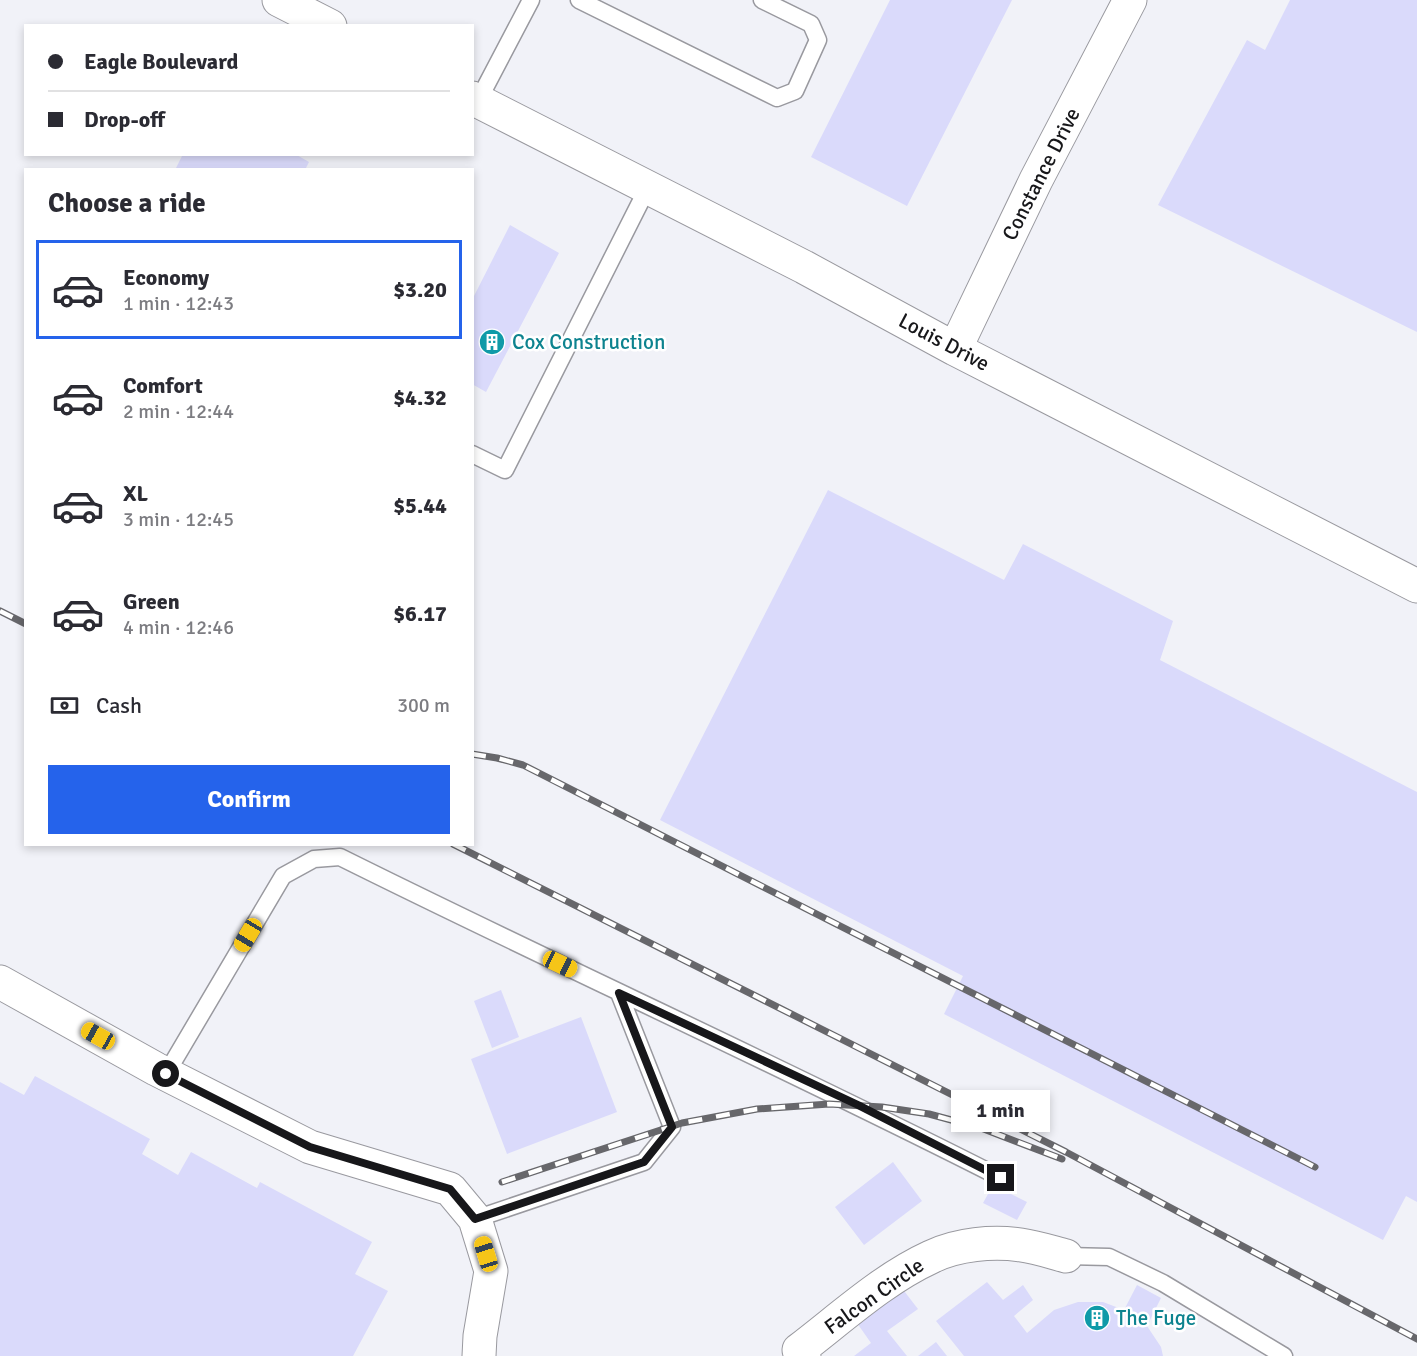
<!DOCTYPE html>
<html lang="en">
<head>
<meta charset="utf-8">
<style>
	:root { --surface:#fff; --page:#f2f2f3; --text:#2b2b33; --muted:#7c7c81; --line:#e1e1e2; --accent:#2563eb }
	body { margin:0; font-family:Signika,sans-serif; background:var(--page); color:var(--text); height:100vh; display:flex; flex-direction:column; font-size:22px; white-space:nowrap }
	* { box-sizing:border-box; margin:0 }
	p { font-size:20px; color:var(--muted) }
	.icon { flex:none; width:33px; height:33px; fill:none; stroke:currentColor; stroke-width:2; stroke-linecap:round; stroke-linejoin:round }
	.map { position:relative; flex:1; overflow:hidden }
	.panel { position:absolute; left:24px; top:168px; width:450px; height:678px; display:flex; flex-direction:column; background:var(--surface); border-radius:0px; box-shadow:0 3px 9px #0003 }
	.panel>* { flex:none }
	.guide { position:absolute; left:24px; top:24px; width:450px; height:132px; border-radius:0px; box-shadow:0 3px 9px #0003; display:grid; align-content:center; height:132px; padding:0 24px; background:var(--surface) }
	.end { position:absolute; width:27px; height:27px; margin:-14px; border:8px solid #17171a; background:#fff; box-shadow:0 0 0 3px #fff }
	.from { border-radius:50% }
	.bubble { position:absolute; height:42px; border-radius:0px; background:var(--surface); box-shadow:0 3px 9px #0003; font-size:20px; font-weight:700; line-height:42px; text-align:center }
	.car { position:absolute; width:18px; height:36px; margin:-18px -9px; border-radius:8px; box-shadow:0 0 4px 2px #0007; background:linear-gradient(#f5c518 24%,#345 0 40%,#f5c518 0 76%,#345 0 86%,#f5c518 0) }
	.guide b { display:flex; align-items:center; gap:21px; height:57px; font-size:22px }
	.guide b+b { border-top:2px solid var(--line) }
	.guide i { width:15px; height:15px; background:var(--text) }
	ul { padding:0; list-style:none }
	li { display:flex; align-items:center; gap:18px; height:99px; margin:0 12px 9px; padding:0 12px; border:3px solid transparent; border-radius:0px }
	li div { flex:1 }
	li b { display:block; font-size:22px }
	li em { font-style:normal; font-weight:700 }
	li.selected { border-color:var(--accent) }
	li>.icon { width:54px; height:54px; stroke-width:1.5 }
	h2 { padding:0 24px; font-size:27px; line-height:72px }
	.pay { display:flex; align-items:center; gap:15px; height:66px; padding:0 24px; font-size:22px }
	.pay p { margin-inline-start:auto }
	.button { display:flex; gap:12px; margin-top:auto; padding:12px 24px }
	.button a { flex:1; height:69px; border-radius:0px; background:var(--accent); color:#fff; font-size:24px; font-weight:700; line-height:69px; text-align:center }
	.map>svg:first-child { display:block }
	.building { fill:#dadafb }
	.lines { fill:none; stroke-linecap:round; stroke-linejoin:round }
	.lane-casing { stroke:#99999f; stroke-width:19 }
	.street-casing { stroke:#99999f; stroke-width:35 }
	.lane { stroke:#fff; stroke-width:16 }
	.street { stroke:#fff; stroke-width:33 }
	.rail-casing { stroke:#67676b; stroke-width:7 }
	.rail { stroke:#fff; stroke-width:4.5; stroke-dasharray:14; stroke-linecap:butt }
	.route { stroke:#17171a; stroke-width:8 }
	.labels { text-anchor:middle; stroke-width:5; stroke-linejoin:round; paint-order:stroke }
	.street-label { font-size:21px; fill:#17171a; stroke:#fff }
	.culture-label { font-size:21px; fill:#0d838f; stroke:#fff; text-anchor:start }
</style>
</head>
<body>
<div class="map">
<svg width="1417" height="1356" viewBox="0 0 1417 1356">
	<rect width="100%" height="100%" fill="#f1f2f8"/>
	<path class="building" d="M890 0H1012L907 206 811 157Z
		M1290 0H1417V332L1158 205 1247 40 1265 50Z
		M183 154H295L309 162 305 170H175Z
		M510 225 559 253 486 392 472 384V300Z
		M828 490 1004 580 1023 544 1173 621 1160 660 1417 792V1202L1406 1196 1383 1240 944 1014 963 976 660 820Z
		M501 990 519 1037 492 1048 474 1001Z
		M581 1017 617 1112 507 1154 471 1059Z
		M35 1076 150 1139 142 1154 178 1175 191 1152 257 1188 260 1182 372 1242 355 1274 388 1291 353 1356H0V1082L24 1095Z
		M893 1162 922 1201 864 1245 835 1207Z
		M993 1185 1027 1202 1017 1220 983 1203Z
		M987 1282 1003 1300 1023 1285 1033 1300 1014 1316 1027 1333 1054 1310 1078 1302H1103L1124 1310 1137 1285 1161 1298 1147 1326 1161 1347 1163 1356H964L936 1321Z
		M901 1287 918 1309 887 1331 907 1356H854L871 1343 857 1323Z
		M936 1342 947 1356H918Z"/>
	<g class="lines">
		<g class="lane-casing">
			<path id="lane" d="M579 0 777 98 795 91 818 40 811 24 762 0
				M478 101 531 0
				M472 454 505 470 648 187
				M166 1074 283 876 314 859 340 857C559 966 783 1067 1001 1178
				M475 1219 644 1162 672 1127 619 993
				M1066 1256 1109 1257 1163 1283 1284 1356"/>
		</g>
		<g class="street-casing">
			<path id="street" d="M279 0 330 26
				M472 98 804 267 955 349 1417 586
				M955 349 1036 180 1130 0
				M0 982 156 1069 310 1147 450 1189 475 1219 491 1271 480 1336 479 1356
				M804 1356 799 1350C841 1318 883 1279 931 1257 957 1244 993 1241 1021 1245 1036 1247 1051 1252 1066 1256"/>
		</g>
		<use href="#lane" class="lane"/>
		<use href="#street" class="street"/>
		<g class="rail-casing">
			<path id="rail" d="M0 611 26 624
				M472 754 497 758 523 765 1315 1167
				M453 844 1066 1152 1417 1339
				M502 1182 682 1123 757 1109 829 1104 882 1107 929 1114 981 1128 1062 1159"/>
		</g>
		<use href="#rail" class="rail"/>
	</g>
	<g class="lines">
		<path class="route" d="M166 1074 310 1147 450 1189 475 1219 644 1162 672 1127 619 993 858 1105 1001 1178"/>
	</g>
	<defs>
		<g id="building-disc" transform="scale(1.35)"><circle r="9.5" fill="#0f9aa8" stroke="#fff"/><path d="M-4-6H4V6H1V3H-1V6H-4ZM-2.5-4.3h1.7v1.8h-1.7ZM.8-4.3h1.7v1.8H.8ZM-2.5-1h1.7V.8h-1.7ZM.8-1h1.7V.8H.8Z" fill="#fff"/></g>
	</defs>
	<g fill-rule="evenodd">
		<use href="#building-disc" x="492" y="342"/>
		<use href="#building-disc" x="1097" y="1318"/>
	</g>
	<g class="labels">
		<g class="street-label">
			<text transform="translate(1041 174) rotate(-63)" y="7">Constance Drive</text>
			<text transform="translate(944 342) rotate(28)" y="7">Louis Drive</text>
			<text transform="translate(874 1296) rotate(-35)" y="7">Falcon Circle</text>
		</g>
		<g class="culture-label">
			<text x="512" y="349">Cox Construction</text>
			<text x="1116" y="1325">The Fuge</text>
		</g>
	</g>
</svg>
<i class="end from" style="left:166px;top:1074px"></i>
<i class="end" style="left:1001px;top:1178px"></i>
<div class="bubble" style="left:951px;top:1090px;width:99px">1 min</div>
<i class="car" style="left:248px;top:935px;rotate:211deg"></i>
<i class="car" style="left:560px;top:964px;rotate:115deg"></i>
<i class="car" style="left:98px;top:1036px;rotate:299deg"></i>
<i class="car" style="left:486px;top:1254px;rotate:343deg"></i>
<div class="guide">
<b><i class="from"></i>Eagle Boulevard</b>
<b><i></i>Drop-off</b>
</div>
<section class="panel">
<h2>Choose a ride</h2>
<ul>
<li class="selected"><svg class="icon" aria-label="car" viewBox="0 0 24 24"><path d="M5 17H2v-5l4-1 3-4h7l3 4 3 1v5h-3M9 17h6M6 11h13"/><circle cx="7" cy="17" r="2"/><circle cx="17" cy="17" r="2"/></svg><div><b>Economy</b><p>1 min · 12:43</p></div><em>$3.20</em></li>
<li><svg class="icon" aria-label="car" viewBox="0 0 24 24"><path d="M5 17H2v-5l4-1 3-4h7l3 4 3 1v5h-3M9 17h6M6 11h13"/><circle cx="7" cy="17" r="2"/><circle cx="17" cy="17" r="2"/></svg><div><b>Comfort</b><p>2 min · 12:44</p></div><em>$4.32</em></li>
<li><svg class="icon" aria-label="car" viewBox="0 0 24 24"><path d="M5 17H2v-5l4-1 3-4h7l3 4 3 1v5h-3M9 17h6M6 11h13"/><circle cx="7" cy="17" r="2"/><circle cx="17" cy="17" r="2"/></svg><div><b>XL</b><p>3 min · 12:45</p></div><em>$5.44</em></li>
<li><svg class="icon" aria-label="car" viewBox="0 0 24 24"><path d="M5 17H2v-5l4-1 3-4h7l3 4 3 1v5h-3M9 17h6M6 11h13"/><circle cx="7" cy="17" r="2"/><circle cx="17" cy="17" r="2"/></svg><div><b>Green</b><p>4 min · 12:46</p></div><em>$6.17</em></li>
</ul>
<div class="pay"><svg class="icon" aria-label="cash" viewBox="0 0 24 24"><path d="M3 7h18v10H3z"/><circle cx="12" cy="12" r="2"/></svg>Cash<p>300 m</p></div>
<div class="button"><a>Confirm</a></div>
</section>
</div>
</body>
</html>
